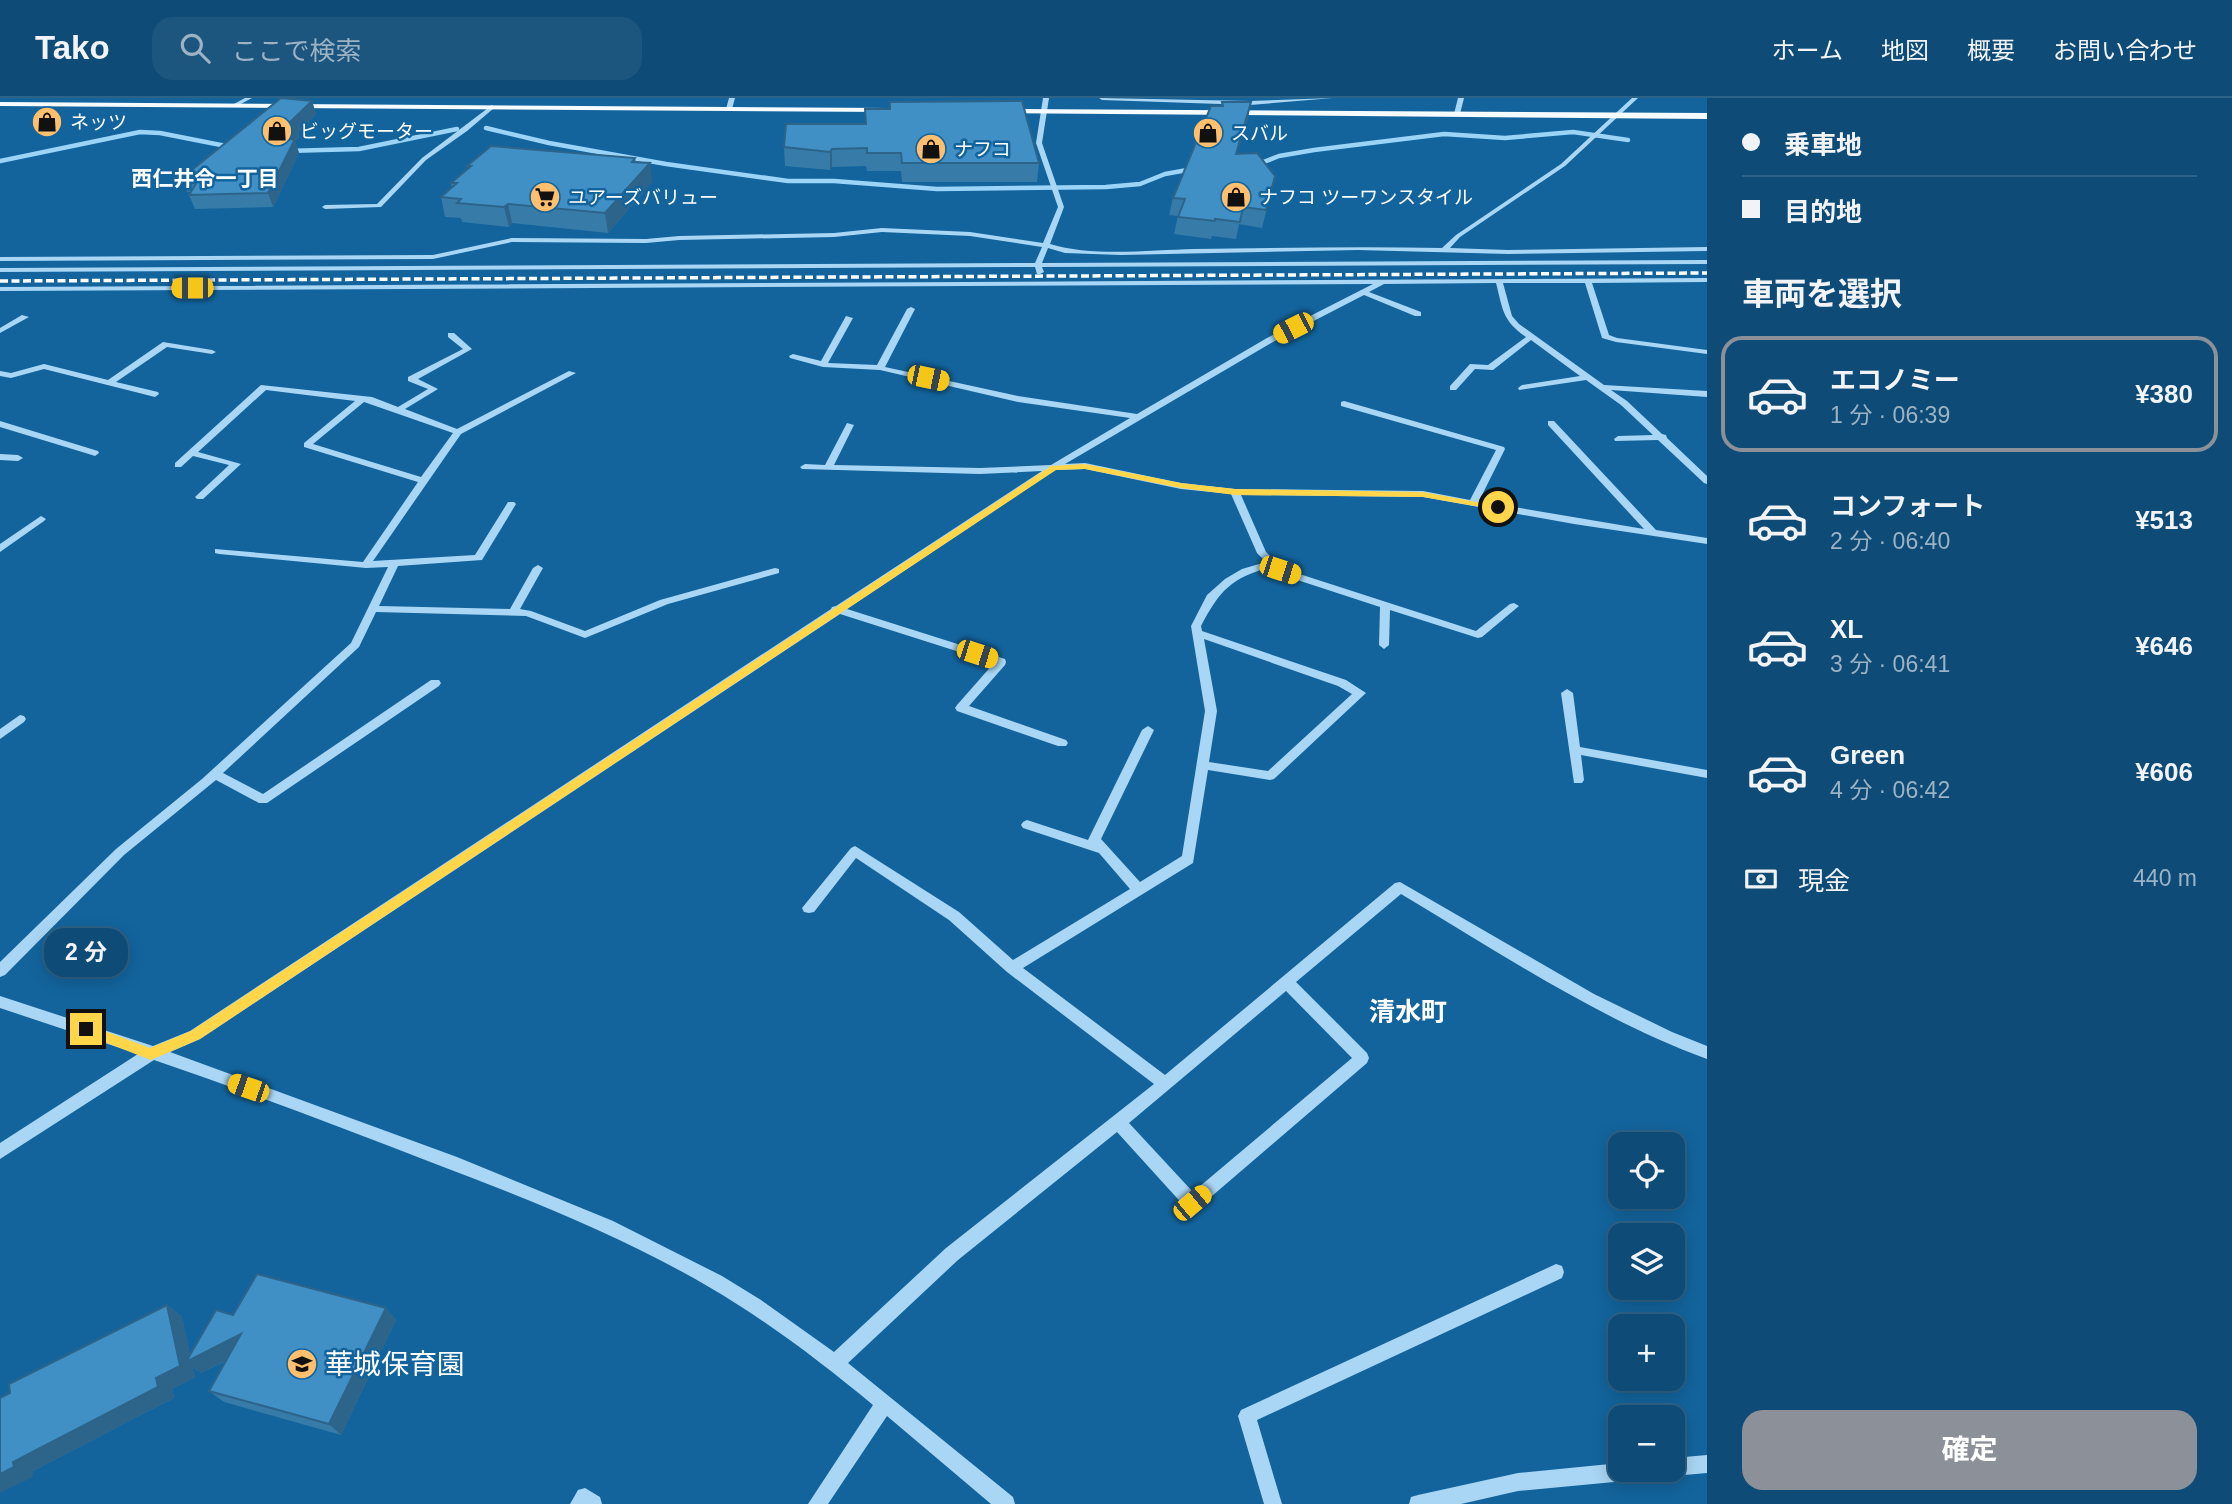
<!DOCTYPE html>
<html lang="ja">
<head>
<meta charset="utf-8">
<style>
	:root { --surface:#0e4b76; --page:#1c557e; --text:#f1f3f6; --muted:#9bb3c5; --line:#2e6388; --accent:#8c9099 }
	body { margin:0; font-family:Helvetica,"Noto Sans JP",sans-serif; background:var(--page); color:var(--text); height:100vh; display:flex; flex-direction:column; font-size:26px; white-space:nowrap }
	* { box-sizing:border-box; margin:0 }
	p { font-size:23px; color:var(--muted) }
	.icon { flex:none; width:38px; height:38px; fill:none; stroke:currentColor; stroke-width:2; stroke-linecap:round; stroke-linejoin:round }
	.map { position:relative; flex:1; overflow:hidden }
	.details { display:flex; flex-direction:column; background:var(--surface); width:525px }
	.details>* { flex:none }
	.banner { display:grid; align-content:center; height:154px; padding:0 35px; background:var(--surface) }
	.buttons { position:absolute; left:1608px; top:1034px; display:grid; gap:14px }
	.buttons a { display:grid; place-items:center; width:77px; height:77px; border-radius:14px; background:var(--surface); box-shadow:0 4px 18px #0003,0 0 0 2px var(--line); font-size:35px }
	.end { position:absolute; width:32px; height:32px; margin:-16px; border:9px solid #ffd54a; background:#111; box-shadow:0 0 0 4px #111 }
	.from { border-radius:50% }
	.bubble { position:absolute; height:49px; border-radius:21px; background:var(--surface); box-shadow:0 4px 18px #0003,0 0 0 2px var(--line); font-size:23px; font-weight:700; line-height:49px; text-align:center }
	.car { position:absolute; width:21px; height:42px; margin:-21px -10px; border-radius:9px; box-shadow:0 0 5px 2px #0007; background:linear-gradient(#f5c518 24%,#345 0 40%,#f5c518 0 76%,#345 0 86%,#f5c518 0) }
	.banner b { display:flex; align-items:center; gap:24px; height:66px; font-size:26px }
	.banner b+b { border-top:2px solid var(--line) }
	.banner i { width:18px; height:18px; background:var(--text) }
	ul { padding:0; list-style:none }
	li { display:flex; align-items:center; gap:21px; height:116px; margin:0 14px 10px; padding:0 21px; border:4px solid transparent; border-radius:21px }
	li div { flex:1 }
	li b { display:block; font-size:26px }
	li em { font-style:normal; font-weight:700 }
	li.current { border-color:var(--accent) }
	li>.icon { width:63px; height:63px; stroke-width:1.5 }
	h2 { padding:0 35px; font-size:32px; line-height:84px }
	.pay { display:flex; align-items:center; gap:18px; height:77px; padding:0 35px; font-size:26px }
	.pay p { margin-inline-start:auto }
	.action { display:flex; gap:14px; margin-top:auto; padding:14px 35px }
	.action a { flex:1; height:80px; border-radius:21px; background:var(--accent); color:#fff; font-size:28px; font-weight:700; line-height:80px; text-align:center }
	header { display:flex; align-items:center; gap:42px; box-sizing:border-box; height:98px; padding:0 35px; background:var(--surface); border-bottom:2px solid var(--line) }
	header strong { font-size:33px }
	nav { display:flex; gap:38px; margin-inline-start:auto; font-size:24px }
	.search { width:490px; height:63px; background:var(--page); display:flex; align-items:center; gap:18px; box-sizing:border-box; padding:0 24px; border-radius:21px; color:var(--muted); font-size:26px }
	main { display:flex; flex:1; min-height:0 }
	.map>svg:first-child { display:block }
	.lines { fill:none; stroke-linecap:round; stroke-linejoin:round }
	.stream { stroke:#9bd4f7; stroke-width:4.5 }
	.minor { fill:#a9d6f4; fill-rule:evenodd }
	.major { fill:#f6fbff; fill-rule:evenodd }
	.rail { stroke:#fff; stroke-width:3.5; stroke-dasharray:8 3.5; stroke-linecap:butt }
	.wall { fill:#377ba9 }
	.shaded-wall { fill:#2d648a }
	.building { fill:#408fc5; stroke:#2d648a; stroke-width:2 }
	.route { fill:#ffd54a }
	.labels { text-anchor:middle; stroke-width:5; stroke-linejoin:round; paint-order:stroke }
	.far-poi-label { font-size:19px; fill:#fff; stroke:#13649d; text-anchor:start }
	.far-neighbourhood-label { font-size:21px; font-weight:bold; fill:#fff; stroke:#13649d }
	.quarter-label { font-size:26px; font-weight:bold; fill:#fff; stroke:#13649d }
	.near-poi-label { font-size:28px; fill:#fff; stroke:#13649d; text-anchor:start }
</style>
</head>
<body>
<header>
<strong>Tako</strong>
<div class="search"><svg class="icon" aria-label="search" viewBox="0 0 24 24"><circle cx="10" cy="10" r="6"/><path d="M15 15l6 6"/></svg>ここで検索</div>
<nav><a>ホーム</a><a>地図</a><a>概要</a><a>お問い合わせ</a></nav>
</header>
<main>
<div class="map">
<svg width="1707" height="1406" viewBox="0 0 1707 1406">
	<rect width="100%" height="100%" fill="#13649d"/>
	<g class="lines">
		<path class="stream" d="M486 30 549 45 666 66 788 83H834L937 91 1106 89 1140 86 1165 76 1193 71
			M286 53 359 51 457 31
			M0 63 140 34 160 35 231 49
			M1256 67 1279 58 1314 52 1444 36 1505 40 1573 34 1628 42"/>
		<path class="minor" d="M245 0H252L237 8 232 7Z
			M729 0H735L732 11 729 13 726 11Z
			M1043 0H1049L1042 45 1064 109 1050 146C1091 159 1151 152 1194 151 1277 150 1359 148 1442 150L1456 137 1561 66 1632 0H1638L1565 68 1460 139 1450 150 1508 152 1707 149V153L1508 156 1358 152 1121 157 1065 155 1048 150 1042 165 1707 162V166L1042 169 1044 174 1040 176H1037L1035 169 0 174V170L1035 165 1042 149 970 138 882 134 834 139 679 142 646 145 512 144 433 161 0 163V159L433 157 512 140 646 141 679 138 834 135 882 130 970 134 1043 145 1058 109 1036 45Z
			M1099 0 1250 3 1333 0 1250 7 1102 2Z
			M1458 0H1464L1460 16 1457 18 1454 16Z
			M492 7 494 10 467 33 426 62 381 109 325 111 322 109 325 107 377 106 422 60Z
			M1707 180V184L1592 185 1609 237 1617 240 1707 252V256L1616 244 1602 240 1585 185H1503L1512 218 1519 226 1604 287 1707 293V299L1611 292 1627 303 1662 336 1666 337 1667 340 1707 378V386L1704 385 1658 342 1615 343 1614 341 1618 338 1653 337 1621 307 1586 282 1519 292 1518 290 1522 287 1580 278 1531 242 1493 272 1475 271 1456 292H1450V288L1470 266 1488 267 1526 239C1502 222 1503 212 1496 185L1384 186 1369 194 1421 214V218H1415L1364 197 1273 244 1065 366 1085 365 1181 385 1235 391 1423 393 1470 402 1496 352 1341 308V304L1344 303 1504 349 1505 351 1479 403 1644 431 1548 327V323H1554L1656 432 1707 440V446L1574 426 1423 399 1241 397 1266 454 1284 471 1476 533 1510 506 1514 505 1519 508 1482 539 1478 540 1390 512 1389 547 1384 551 1379 547 1380 509 1276 475 1271 469C1231 480 1220 492 1201 528L1202 533 1346 582 1366 595 1274 681 1270 682 1208 672 1193 765 1023 870 1165 977 1395 785 1400 784 1594 896 1672 934 1707 948V961C1598 921 1500 855 1401 796L1296 884 1367 955 1369 960 1367 965 1198 1110 1192 1113 1186 1110 1117 1034 958 1162 848 1265 1013 1399 1015 1406H991L887 1318 828 1406H808L873 1307C821 1264 767 1223 709 1189 622 1138 528 1101 433 1065 341 1029 248 994 154 962L0 1061V1045L138 956 0 910V898L153 948 190 933 831 511 832 509 836 508 1042 373 980 376 802 371 800 369 805 366 825 367 847 325 854 327 834 367 980 370 1051 367 1130 320 1018 304 880 272 823 269 790 260 789 258 793 256 821 263 846 218 853 220 828 265 877 267 907 211 911 209 915 211 885 269 1018 298 1137 316 1267 240 1373 186 0 193V189ZM1085 371 1181 391 1231 396 1257 455 1266 464 1242 471 1225 481 1207 497 1191 528 1205 613 1182 758 1140 784 1101 741 1154 632 1148 628 1142 632 1088 742 1027 722 1023 724 1021 727 1023 730 1099 755 1130 791 1013 862 959 814 855 748 851 750 802 810 804 814 809 815 814 814 856 760 949 822 1007 874 1154 986 946 1150 834 1254 761 1202 722 1178 613 1123 457 1059 170 954 200 941 840 516 994 565 957 607 955 610 957 613 1058 648H1066L1068 645 1066 642 969 608 1005 567 1006 564 1005 561 847 511 1055 372ZM1204 541 1338 588 1352 596 1268 673 1209 664 1217 613ZM1286 893 1352 960 1193 1094 1129 1025Z
			M22 217 29 219 0 235V230Z
			M448 235H454L472 251 418 281 438 291 405 311 457 331 569 273 576 275 461 336 373 463 475 457 508 404H514L516 406 482 462 398 468 379 508 510 511 533 470 538 467 543 470 520 511 531 513 585 533 660 502 775 470 779 471V475L668 506 585 540 526 518 376 514 359 549 223 675 263 696 431 582H439L441 585 439 588 267 705H259L216 682 124 757 5 877 0 879V864L116 751 202 681 351 545 388 469 366 470 219 456 215 455V451L363 464 418 384 304 349V345L355 303 266 292 198 354 241 366 203 401H197L195 399 229 367 193 358 181 369H175V365L261 287 372 299 398 309 428 291 408 283V279L463 251 448 239ZM364 304 453 335 421 379 313 346Z
			M163 244 212 252 216 254 212 256 167 249 116 284 158 294 159 296 155 299 44 271 11 280 0 278V273L11 275 44 266 108 282Z
			M0 323 98 353 99 355 95 358 92 357 0 329Z
			M0 356 18 357 23 360 18 363 0 362Z
			M41 418 46 421 44 423 0 454V446Z
			M1567 591 1573 595 1580 649 1707 672V680L1581 657 1584 682 1582 685H1574L1561 595Z
			M20 617 24 618 26 621 24 624 0 641V631Z
			M1556 1166 1562 1168 1564 1174 1562 1180 1257 1322 1282 1406H1264L1238 1318 1241 1312Z
			M1707 1357V1375L1673 1378 1666 1376 1665 1372H1673V1360Z
			M1620 1365V1372H1655L1653 1379 1646 1381 1518 1393 1461 1406H1409L1411 1399 1418 1397 1518 1375Z
			M585 1390 600 1399 602 1406H570L578 1392Z"/>
		<path class="major" d="M0 4 888 10 892 12 888 14 0 8Z
			M1000 11 1707 15V21L997 15Z"/>
		<path class="rail" d="M0 183 1707 175"/>
	</g>
	<path class="wall" d="M312 3 316 16 298 34 299 39 295 43 299 55 273 109 195 111 189 97 191 94H187L182 80Z
		M890 4 1039 65 1037 84H902L901 73H867L866 68 832 69 830 72 785 68 784 49 865 26V11H890Z
		M1222 4 1248 20 1237 55 1275 78 1262 130 1239 126 1236 141 1212 138 1211 141 1174 136 1178 118 1169 117 1173 100 1221 8Z
		M635 60 636 64 652 84 608 135 512 125 509 129 462 124 461 120 445 119 441 99 452 90 451 85 468 70 467 68Z
		M167 1207 182 1219 190 1257 233 1217 386 1210 396 1222 341 1337 224 1304 209 1293 226 1263 201 1275 192 1269 195 1279 172 1291 174 1300 33 1373V1379L10 1295Z"/>
	<path class="shaded-wall" d="M312 3 316 16 298 34 299 39 295 43 299 55 273 109 268 95 279 42 288 26Z
		M1251 4 1248 20 1232 72 1236 56Z
		M832 51V69L830 72V54Z
		M650 65 652 84 608 135 605 115Z
		M508 106 512 125 509 129 504 109Z
		M167 1207 182 1219 191 1261 241 1236 255 1248 201 1275 192 1269 195 1279 172 1291 174 1300 33 1373V1379L0 1395V1376L13 1364 156 1280Z
		M386 1210 396 1222 341 1337 329 1326Z"/>
	<path class="building" d="M281 0 312 3 288 26H295L279 42 295 41 268 95 189 97 200 79 182 80Z
		M1022 3 1039 65H902L901 55H867V50L832 51 830 54 784 49 786 26H866L865 11H890V4Z
		M1222 4H1251L1236 56 1257 55 1275 78 1266 112 1243 109 1240 124 1215 121V123L1178 119 1185 101 1173 100 1211 8H1223Z
		M491 48 635 60 632 64 650 65 605 115 508 106 504 109 457 105 461 101 441 99 457 85H451L471 68H467Z
		M257 1176 386 1210 329 1326 209 1293 241 1236 186 1264 216 1212 233 1217Z
		M167 1207 180 1268 156 1280 158 1289 13 1364 14 1369 0 1376V1300L10 1295 9 1286Z"/>
	<path class="route" d="M1085 366 1181 385 1235 391 1423 394 1503 409 1498 412 1423 399 1235 397 1181 390 1085 371 1056 372 200 941 151 962 81 935 79 931 86 926 150 950 191 933 1051 368Z"/>
	<defs>
		<g id="shop-disc" transform="scale(1.575)"><circle r="9.5" fill="#ffbf6c" stroke="#13649d"/><path d="M-5-2.5h2.3a2.7 3.5 0 0 1 5.4 0H5L5.5 6h-11ZM-1.5-2.5h3a1.5 2.3 0 0 0-3 0Z" fill="#111"/></g>
		<g id="supermarket-disc" transform="scale(1.575)"><circle r="9.5" fill="#ffbf6c" stroke="#13649d"/><path d="M-6-5.5h2.5l.6 2H6L4.5 2H-2.5L-4.4-4H-6ZM-1.5 3.2a1.3 1.3 0 1 0 .1 0ZM3 3.2a1.3 1.3 0 1 0 .1 0Z" fill="#111"/></g>
		<g id="school-disc" transform="scale(1.575)"><circle r="9.5" fill="#ffbf6c" stroke="#13649d"/><path d="M0-5L7-2L0 1L-7-2ZM-4 1L0 2.5L4 1V4Q0 6-4 4Z" fill="#111"/></g>
	</defs>
	<g fill-rule="evenodd">
		<use href="#shop-disc" x="47" y="24"/>
		<use href="#shop-disc" x="277" y="33"/>
		<use href="#shop-disc" x="1208" y="35"/>
		<use href="#shop-disc" x="931" y="51"/>
		<use href="#supermarket-disc" x="545" y="99"/>
		<use href="#shop-disc" x="1236" y="99"/>
		<use href="#school-disc" x="302" y="1266"/>
	</g>
	<g class="labels">
		<g class="far-poi-label">
			<text x="70" y="31">ネッツ</text>
			<text x="300" y="40">ビッグモーター</text>
			<text x="1231" y="42">スバル</text>
			<text x="954" y="58">ナフコ</text>
			<text x="568" y="106">ユアーズバリュー</text>
			<text x="1259" y="106">ナフコ ツーワンスタイル</text>
		</g>
		<g class="far-neighbourhood-label">
			<text x="205" y="88">西仁井令一丁目</text>
		</g>
		<g class="quarter-label">
			<text x="1408" y="923">清水町</text>
		</g>
		<g class="near-poi-label">
			<text x="325" y="1276">華城保育園</text>
		</g>
	</g>
</svg>
<div class="buttons">
<a><svg class="icon" aria-label="locate" viewBox="0 0 24 24"><circle cx="12" cy="12" r="6"/><path d="M12 2v4M12 18v4M2 12h4M18 12h4"/></svg></a>
<a><svg class="icon" aria-label="layers" viewBox="0 0 24 24"><path d="M12 4l9 5-9 5-9-5zM3 14l9 5 9-5"/></svg></a>
<a>+</a>
<a>−</a>
</div>
<i class="end from" style="left:1498px;top:409px"></i>
<i class="end" style="left:86px;top:931px"></i>
<div class="bubble" style="left:44px;top:830px;width:84px">2 分</div>
<i class="car" style="left:192px;top:190px;rotate:270deg"></i>
<i class="car" style="left:1293px;top:230px;rotate:243deg"></i>
<i class="car" style="left:928px;top:280px;rotate:102deg"></i>
<i class="car" style="left:1280px;top:472px;rotate:108deg"></i>
<i class="car" style="left:977px;top:556px;rotate:108deg"></i>
<i class="car" style="left:248px;top:990px;rotate:289deg"></i>
<i class="car" style="left:1192px;top:1105px;rotate:50deg"></i>
</div>
<section class="details">
<div class="banner">
<b><i class="from"></i>乗車地</b>
<b><i></i>目的地</b>
</div>
<h2>車両を選択</h2>
<ul>
<li class="current"><svg class="icon" aria-label="car" viewBox="0 0 24 24"><path d="M5 17H2v-5l4-1 3-4h7l3 4 3 1v5h-3M9 17h6M6 11h13"/><circle cx="7" cy="17" r="2"/><circle cx="17" cy="17" r="2"/></svg><div><b>エコノミー</b><p>1 分 · 06:39</p></div><em>¥380</em></li>
<li><svg class="icon" aria-label="car" viewBox="0 0 24 24"><path d="M5 17H2v-5l4-1 3-4h7l3 4 3 1v5h-3M9 17h6M6 11h13"/><circle cx="7" cy="17" r="2"/><circle cx="17" cy="17" r="2"/></svg><div><b>コンフォート</b><p>2 分 · 06:40</p></div><em>¥513</em></li>
<li><svg class="icon" aria-label="car" viewBox="0 0 24 24"><path d="M5 17H2v-5l4-1 3-4h7l3 4 3 1v5h-3M9 17h6M6 11h13"/><circle cx="7" cy="17" r="2"/><circle cx="17" cy="17" r="2"/></svg><div><b>XL</b><p>3 分 · 06:41</p></div><em>¥646</em></li>
<li><svg class="icon" aria-label="car" viewBox="0 0 24 24"><path d="M5 17H2v-5l4-1 3-4h7l3 4 3 1v5h-3M9 17h6M6 11h13"/><circle cx="7" cy="17" r="2"/><circle cx="17" cy="17" r="2"/></svg><div><b>Green</b><p>4 分 · 06:42</p></div><em>¥606</em></li>
</ul>
<div class="pay"><svg class="icon" aria-label="cash" viewBox="0 0 24 24"><path d="M3 7h18v10H3z"/><circle cx="12" cy="12" r="2"/></svg>現金<p>440 m</p></div>
<div class="action"><a>確定</a></div>
</section>
</main>
</body>
</html>
